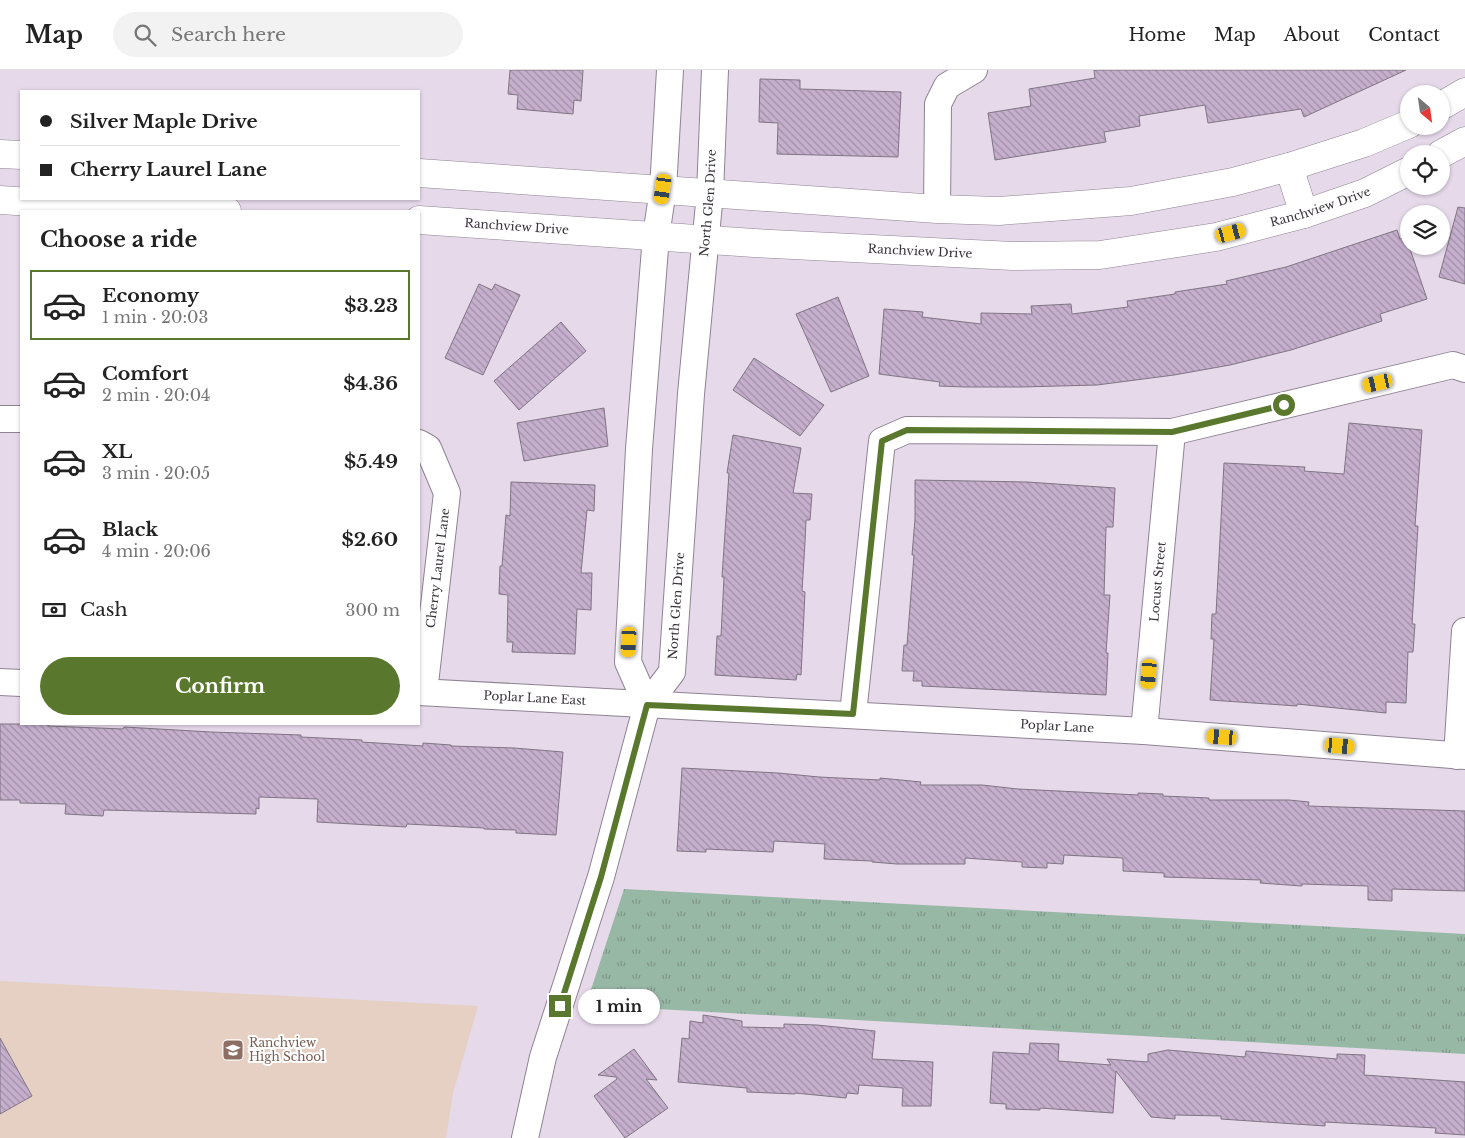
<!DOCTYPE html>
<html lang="en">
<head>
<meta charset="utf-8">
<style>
	:root { --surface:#fff; --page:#f2f2f2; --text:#222; --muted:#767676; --line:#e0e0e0; --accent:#5a782d }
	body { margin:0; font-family:"Libre Baskerville",serif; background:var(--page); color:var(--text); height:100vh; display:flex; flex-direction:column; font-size:19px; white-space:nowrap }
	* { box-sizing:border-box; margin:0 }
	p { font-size:16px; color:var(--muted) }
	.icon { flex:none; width:28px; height:28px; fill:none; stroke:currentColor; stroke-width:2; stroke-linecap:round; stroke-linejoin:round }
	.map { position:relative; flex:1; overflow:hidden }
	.side { position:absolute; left:20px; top:140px; width:400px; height:515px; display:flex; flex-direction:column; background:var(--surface); border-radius:0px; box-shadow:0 1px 4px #0004 }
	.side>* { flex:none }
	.guide { position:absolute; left:20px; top:20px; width:400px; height:110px; border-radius:0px; box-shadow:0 1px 4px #0004; display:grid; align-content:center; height:110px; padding:0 20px; background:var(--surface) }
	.needle { width:32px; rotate:151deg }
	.fabs { position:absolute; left:1400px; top:15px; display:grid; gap:10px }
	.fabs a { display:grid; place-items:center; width:50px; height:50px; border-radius:50%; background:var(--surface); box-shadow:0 1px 4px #0004; font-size:25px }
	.end { position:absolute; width:22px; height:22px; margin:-11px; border:6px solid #5a782d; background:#fff; box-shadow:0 0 0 2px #fff }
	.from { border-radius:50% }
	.bubble { position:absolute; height:35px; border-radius:18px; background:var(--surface); box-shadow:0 1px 4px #0004; font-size:16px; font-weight:700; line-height:35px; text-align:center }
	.car { position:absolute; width:15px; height:30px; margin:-15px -8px; border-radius:6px; box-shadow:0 0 4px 1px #0007; background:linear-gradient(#f5c518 24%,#345 0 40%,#f5c518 0 76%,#345 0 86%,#f5c518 0) }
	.guide b { display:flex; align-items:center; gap:18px; height:48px; font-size:19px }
	.guide b+b { border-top:1px solid var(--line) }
	.guide i { width:12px; height:12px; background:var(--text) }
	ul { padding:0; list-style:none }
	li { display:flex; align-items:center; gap:15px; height:70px; margin:0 10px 8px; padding:0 10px; border:2px solid transparent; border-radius:0px }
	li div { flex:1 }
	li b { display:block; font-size:19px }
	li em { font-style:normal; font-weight:700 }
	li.on { border-color:var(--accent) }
	li>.icon { width:45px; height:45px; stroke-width:1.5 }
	h2 { padding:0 20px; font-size:22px; line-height:60px }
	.pay { display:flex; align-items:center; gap:12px; height:55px; padding:0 20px; font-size:19px }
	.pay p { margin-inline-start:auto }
	.button { display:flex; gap:10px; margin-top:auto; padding:10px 20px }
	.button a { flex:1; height:58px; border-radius:30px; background:var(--accent); color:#fff; font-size:20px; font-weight:700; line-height:58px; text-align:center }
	header { display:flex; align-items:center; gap:30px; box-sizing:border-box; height:70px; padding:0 25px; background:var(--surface); border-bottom:1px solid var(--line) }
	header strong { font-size:24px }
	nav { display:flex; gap:28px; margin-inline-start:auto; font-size:18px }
	.search { width:350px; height:45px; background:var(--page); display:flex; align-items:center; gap:12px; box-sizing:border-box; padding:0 18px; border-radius:28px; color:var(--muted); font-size:19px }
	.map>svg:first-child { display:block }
	.education { fill:#e5d0c3 }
	.grass { fill:url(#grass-tufts) }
	.building { fill:url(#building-back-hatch); stroke:#807584 }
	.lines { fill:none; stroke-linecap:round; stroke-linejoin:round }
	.minor-casing { stroke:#8f8393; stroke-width:28 }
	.tertiary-casing { stroke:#8f8393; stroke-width:29 }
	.minor { stroke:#fff; stroke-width:26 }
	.tertiary { stroke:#fff; stroke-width:28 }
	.route { stroke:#5a782d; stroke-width:6 }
	.labels { text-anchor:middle; stroke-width:4; stroke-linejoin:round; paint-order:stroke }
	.street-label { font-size:12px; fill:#39343b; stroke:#fff }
	.education-label { font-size:12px; fill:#785e54; stroke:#fff; text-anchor:start }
</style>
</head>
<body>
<header>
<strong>Map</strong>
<div class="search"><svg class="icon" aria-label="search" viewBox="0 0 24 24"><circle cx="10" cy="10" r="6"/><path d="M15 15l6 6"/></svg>Search here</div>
<nav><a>Home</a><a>Map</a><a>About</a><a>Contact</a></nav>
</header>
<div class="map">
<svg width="1465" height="1068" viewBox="0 0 1465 1068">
	<defs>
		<pattern id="grass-tufts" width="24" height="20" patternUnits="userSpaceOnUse" patternTransform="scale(1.25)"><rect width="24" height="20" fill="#98b8a6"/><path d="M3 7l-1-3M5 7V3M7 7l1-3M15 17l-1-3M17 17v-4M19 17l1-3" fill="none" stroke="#7d9688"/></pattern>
		<pattern id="building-back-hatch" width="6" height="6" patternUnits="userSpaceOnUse" patternTransform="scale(1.25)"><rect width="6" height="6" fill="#c5afcd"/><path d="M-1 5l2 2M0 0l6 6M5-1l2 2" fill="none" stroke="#a18fa8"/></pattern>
	</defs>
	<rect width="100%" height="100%" fill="#e6d9ea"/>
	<path class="education" d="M0 911 478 936 453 1023 446 1068H0Z"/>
	<path class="grass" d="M624 819 1465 864V984L586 935Z"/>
	<path class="building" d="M510 0H583L581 31 574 30 573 44 517 39 518 25 508 24Z
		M1094 0H1406L1304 47 1301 39 1208 53 1205 35 1139 46 1140 56 1104 62 1106 72 995 90 988 43 1031 36 1029 19 1095 8Z
		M760 9 800 10V19L901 22 898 87 777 84 778 53 759 52Z
		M1458 137 1465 138V214L1439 207Z
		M1397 160 1400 169 1407 167 1409 176 1427 229 1380 244 1382 251 1291 280 1230 295 1174 305 1097 315 1021 317H965L939 316 940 312 879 304 884 239 923 242 922 247 981 254V243L1032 244 1031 236 1071 234 1072 244 1128 237 1127 231 1175 224V222L1227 214 1226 211 1286 197Z
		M479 214 492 220 495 214 520 225 483 305 445 288Z
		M838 227 869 306 831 322 796 244Z
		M561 252 586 281 519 340 494 311Z
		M754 288 824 335 800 366 733 320Z
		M604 338 608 376 524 391 517 353Z
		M1349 353 1422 360 1415 456H1418L1412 554H1415L1413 582H1408L1406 633 1386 632V643L1297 634V636L1210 630 1214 569H1211L1212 544H1216L1224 393 1305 397 1304 401 1344 404Z
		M733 365 801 378 793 423 812 424 810 450H806L805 472 802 521 805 522 801 605 797 604 796 610 715 605 717 566H721L724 507H722L729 403H727Z
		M915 410 1027 412 1115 418 1113 457H1106L1104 525H1110L1106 583H1108L1106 625 922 616V611H913L914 601H902L904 575H907L914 485H912L915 449Z
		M511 412 595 415 594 441 587 440 581 503H592L591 540 577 539 575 584 512 582 513 572H507L508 525 499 524 500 496H502L506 445 510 446Z
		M0 654H48V656L123 659 124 657 211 662 301 665V667L362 670V672L423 676V673L451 675V676L514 678 563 682 556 765 516 763V760L484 759V758L407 754 406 757 317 752 318 729 259 727V739L256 738V744L104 740 103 746 65 744 66 734 20 733V730H0Z
		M682 698 778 703 819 707 880 710V708L921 712 920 715H982L1018 719 1138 725V723L1163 724V726L1209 728V730H1289L1309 732 1308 736 1465 741V821L1392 819V831L1368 830V816L1302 814V816L1260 813 1261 810 1164 807V803L1123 801V788L1064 785 1063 794 1047 793V798L1022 797V792L965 788V794H897L872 792V791L824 789 825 774 774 771 773 782 706 779V782L677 781Z
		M703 945 742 951V957L784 958V954L817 955 875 961 872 989 933 992 931 1036H902L903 1018 859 1015 858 1024 847 1023 846 1028 795 1023V1024L747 1022V1018L678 1012 682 968 689 969 690 951 703 953Z
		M0 968 32 1026 0 1044Z
		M1030 973 1059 974 1058 991 1111 995 1107 989 1148 992V984L1168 980 1245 987 1246 981 1337 989V984L1365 985 1364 1005 1465 1012V1065L1435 1063 1436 1058 1325 1052V1056L1221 1049V1046L1175 1045V1049L1151 1047 1116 1001 1113 1043 1040 1038V1040L1006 1039V1034L990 1033 993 982 1029 984Z
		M634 979 657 1010 646 1009 668 1038 625 1068 594 1026 617 1009 616 1007 598 1005Z"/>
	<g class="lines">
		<g class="minor-casing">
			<g id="minor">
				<path d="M937 139 938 34 947 16 974 0"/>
				<path d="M0 349H21"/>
				<path d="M419 373 428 378 447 423 424 622"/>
				<path d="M0 612 21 613"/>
				<path id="s1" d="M419 622 1144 661 1465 686"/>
				<path d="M647 635 628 592 639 379 656 166 663 119 670 0"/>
				<path d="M853 644 882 371 907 360 1172 362 1453 295 1465 299"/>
				<path id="s2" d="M1144 661 1172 362"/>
				<path d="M1457 686 1465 561"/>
				<path id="s3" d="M525 1068 543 987 601 807 647 635 672 602 691 324 710 123 715 0"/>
			</g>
		</g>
		<g class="tertiary-casing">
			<g id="tertiary">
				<path d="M1441 36 1465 22"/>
				<path d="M0 84 21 85"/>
				<path d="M1441 84 1465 71"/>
				<path d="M1289 97 1304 144"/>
				<path d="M419 103 937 139 999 141 1131 131 1233 112 1289 97 1364 73 1409 54"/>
				<path d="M0 130 154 140 227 141"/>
				<path id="s4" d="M419 150 754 173 1013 186 1100 185 1216 167 1304 144 1365 123 1409 101"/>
			</g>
		</g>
		<use href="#minor" class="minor"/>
		<use href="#tertiary" class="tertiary"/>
	</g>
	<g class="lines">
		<path class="route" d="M560 936 601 807 647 635 853 644 882 371 907 360 1172 362 1284 335"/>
	</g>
	<defs>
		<g id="school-square" transform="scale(1.125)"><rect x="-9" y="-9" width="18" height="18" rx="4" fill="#8d6e63" stroke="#fff"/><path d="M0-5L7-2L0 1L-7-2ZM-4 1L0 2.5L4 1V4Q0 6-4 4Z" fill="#fff"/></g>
	</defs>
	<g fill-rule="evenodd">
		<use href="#school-square" x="233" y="980"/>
	</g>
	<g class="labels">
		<g class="street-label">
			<text dy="4" stroke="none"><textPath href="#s3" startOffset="962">North Glen Drive</textPath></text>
			<text dy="4" stroke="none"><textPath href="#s4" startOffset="908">Ranchview Drive</textPath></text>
			<text dy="4" stroke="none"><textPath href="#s4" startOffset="98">Ranchview Drive</textPath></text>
			<text dy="4" stroke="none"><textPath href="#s4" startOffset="502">Ranchview Drive</textPath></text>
			<text transform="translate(438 498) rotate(-83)" y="4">Cherry Laurel Lane</text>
			<text dy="4" stroke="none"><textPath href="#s2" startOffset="150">Locust Street</textPath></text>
			<text dy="4" stroke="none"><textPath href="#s3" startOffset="558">North Glen Drive</textPath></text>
			<text dy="4" stroke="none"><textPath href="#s1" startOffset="116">Poplar Lane East</textPath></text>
			<text dy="4" stroke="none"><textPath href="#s1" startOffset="639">Poplar Lane</textPath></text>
		</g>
		<g class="education-label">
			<text x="249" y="977">Ranchview<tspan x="249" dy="14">High School</tspan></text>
		</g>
	</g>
</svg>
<div class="fabs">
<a><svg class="needle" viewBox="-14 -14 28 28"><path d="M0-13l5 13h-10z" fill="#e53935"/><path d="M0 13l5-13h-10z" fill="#767676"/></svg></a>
<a><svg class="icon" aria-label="locate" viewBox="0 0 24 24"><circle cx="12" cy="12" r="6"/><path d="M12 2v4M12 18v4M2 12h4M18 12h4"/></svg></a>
<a><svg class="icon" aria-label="layers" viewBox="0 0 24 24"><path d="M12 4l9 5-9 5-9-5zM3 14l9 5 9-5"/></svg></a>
</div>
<i class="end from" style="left:1284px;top:335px"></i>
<i class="end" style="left:560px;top:936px"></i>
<div class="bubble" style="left:578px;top:919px;width:82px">1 min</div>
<i class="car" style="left:663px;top:119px;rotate:188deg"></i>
<i class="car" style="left:1231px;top:163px;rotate:75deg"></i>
<i class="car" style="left:1378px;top:313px;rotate:257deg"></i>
<i class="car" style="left:629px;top:572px;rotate:183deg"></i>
<i class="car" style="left:1149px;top:604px;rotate:185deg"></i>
<i class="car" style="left:1222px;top:667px;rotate:274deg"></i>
<i class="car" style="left:1340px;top:676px;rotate:95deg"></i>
<div class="guide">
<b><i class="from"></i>Silver Maple Drive</b>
<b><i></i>Cherry Laurel Lane</b>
</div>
<section class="side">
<h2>Choose a ride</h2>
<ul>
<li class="on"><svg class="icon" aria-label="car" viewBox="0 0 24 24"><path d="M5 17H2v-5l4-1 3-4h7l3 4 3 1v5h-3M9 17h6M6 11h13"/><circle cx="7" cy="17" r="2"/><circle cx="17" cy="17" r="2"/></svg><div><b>Economy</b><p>1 min · 20:03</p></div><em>$3.23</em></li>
<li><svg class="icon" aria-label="car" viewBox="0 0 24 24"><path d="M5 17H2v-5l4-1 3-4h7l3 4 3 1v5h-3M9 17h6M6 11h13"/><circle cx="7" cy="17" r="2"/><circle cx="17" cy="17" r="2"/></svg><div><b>Comfort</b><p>2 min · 20:04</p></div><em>$4.36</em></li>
<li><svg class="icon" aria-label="car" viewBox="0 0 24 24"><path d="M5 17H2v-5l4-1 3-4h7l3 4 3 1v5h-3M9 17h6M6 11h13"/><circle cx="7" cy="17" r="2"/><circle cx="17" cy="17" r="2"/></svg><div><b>XL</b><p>3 min · 20:05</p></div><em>$5.49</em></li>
<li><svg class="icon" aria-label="car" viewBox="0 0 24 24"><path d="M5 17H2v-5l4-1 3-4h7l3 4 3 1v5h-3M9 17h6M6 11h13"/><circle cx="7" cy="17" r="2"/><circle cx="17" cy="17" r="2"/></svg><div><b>Black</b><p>4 min · 20:06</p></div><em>$2.60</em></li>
</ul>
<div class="pay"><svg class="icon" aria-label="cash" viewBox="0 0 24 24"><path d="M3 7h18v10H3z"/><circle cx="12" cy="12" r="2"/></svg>Cash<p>300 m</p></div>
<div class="button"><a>Confirm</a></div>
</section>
</div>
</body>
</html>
